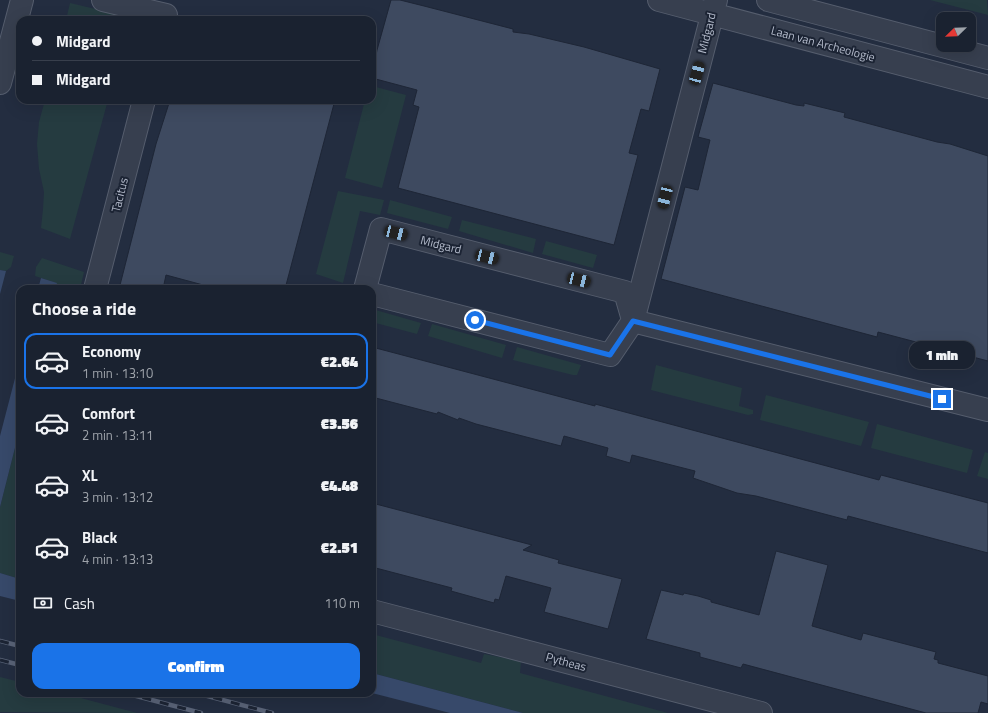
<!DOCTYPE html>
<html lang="en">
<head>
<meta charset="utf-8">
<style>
	:root { --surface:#1a2230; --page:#272f3c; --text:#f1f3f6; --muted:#9fa4ab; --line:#383f4c; --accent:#1a73e8 }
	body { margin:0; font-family:"Titillium Web",sans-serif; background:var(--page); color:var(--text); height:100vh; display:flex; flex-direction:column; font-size:15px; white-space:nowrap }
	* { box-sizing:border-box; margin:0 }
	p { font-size:13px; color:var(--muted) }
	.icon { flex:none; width:22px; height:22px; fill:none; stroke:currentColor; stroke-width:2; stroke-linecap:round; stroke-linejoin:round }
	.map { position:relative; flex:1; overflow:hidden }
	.drawer { position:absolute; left:16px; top:285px; width:360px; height:412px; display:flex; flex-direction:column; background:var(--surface); border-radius:12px; box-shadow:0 4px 16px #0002,0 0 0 1px var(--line) }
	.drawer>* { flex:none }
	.guide { position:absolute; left:16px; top:16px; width:360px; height:88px; border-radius:12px; box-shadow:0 4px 16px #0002,0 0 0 1px var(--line); display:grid; align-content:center; height:88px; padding:0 16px; background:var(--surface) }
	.needle { width:26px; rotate:247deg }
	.fabs { position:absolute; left:936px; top:12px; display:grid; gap:8px }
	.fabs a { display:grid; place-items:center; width:40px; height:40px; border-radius:8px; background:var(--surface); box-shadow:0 4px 16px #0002,0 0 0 1px var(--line); font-size:20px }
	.end { position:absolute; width:18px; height:18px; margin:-9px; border:5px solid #1a73e8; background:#fff; box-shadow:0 0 0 2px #fff }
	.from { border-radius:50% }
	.bubble { position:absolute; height:28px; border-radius:12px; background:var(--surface); box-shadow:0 4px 16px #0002,0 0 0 1px var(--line); font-size:13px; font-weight:800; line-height:28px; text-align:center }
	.car { position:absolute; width:12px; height:24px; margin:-12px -6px; border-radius:5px; box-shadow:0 0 3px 1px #0007; background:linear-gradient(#222 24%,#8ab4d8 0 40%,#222 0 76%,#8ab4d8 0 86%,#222 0) }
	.guide b { display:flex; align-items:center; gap:14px; height:38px; font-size:15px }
	.guide b+b { border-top:1px solid var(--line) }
	.guide i { width:10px; height:10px; background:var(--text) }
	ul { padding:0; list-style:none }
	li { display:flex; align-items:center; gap:12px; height:56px; margin:0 8px 6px; padding:0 8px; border:2px solid transparent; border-radius:12px }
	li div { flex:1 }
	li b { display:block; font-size:15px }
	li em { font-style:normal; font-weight:800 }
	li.current { border-color:var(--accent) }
	li>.icon { width:36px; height:36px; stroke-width:1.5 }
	h2 { padding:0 16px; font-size:18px; line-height:48px }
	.pay { display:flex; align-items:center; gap:10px; height:44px; padding:0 16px; font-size:15px }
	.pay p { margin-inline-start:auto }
	.primary-button { display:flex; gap:8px; margin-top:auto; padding:8px 16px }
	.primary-button a { flex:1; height:46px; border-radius:12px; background:var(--accent); color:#fff; font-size:16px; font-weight:800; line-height:46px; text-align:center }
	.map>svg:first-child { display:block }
	.green { fill:#253b40 }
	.water { fill:#37496a }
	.building { fill:#3e4a60; stroke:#1e2636 }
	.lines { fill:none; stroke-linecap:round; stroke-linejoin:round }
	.minor-casing { stroke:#555d6d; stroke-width:24 }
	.minor { stroke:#373f4f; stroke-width:22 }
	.rail-casing { stroke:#596377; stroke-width:4.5 }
	.rail { stroke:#1c2434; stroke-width:3; stroke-dasharray:9; stroke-linecap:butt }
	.route { stroke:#1a73e8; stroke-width:5 }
	.labels { text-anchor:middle; stroke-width:4; stroke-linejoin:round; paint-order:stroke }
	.street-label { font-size:12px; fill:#b3baca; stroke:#1c2434 }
</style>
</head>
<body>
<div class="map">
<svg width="988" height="713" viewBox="0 0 988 713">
	<rect width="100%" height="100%" fill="#232d40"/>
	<path class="green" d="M930 0H987L988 15Z
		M70 3 129 17 136 20H66Z
		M372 86 406 95 382 188 345 178 365 100H372Z
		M45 100H108L70 239 41 228 43 209 44 192 39 169 37 144 39 122Z
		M338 191 384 200 380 215 360 211 343 283 316 274Z
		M390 200 452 217 448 229 387 213Z
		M462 220 536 239 533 253 459 231Z
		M546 241 597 255 593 268 542 254Z
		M0 252 14 256 11 267 6 271 0 270Z
		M42 258 84 272 80 289H55L56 283 35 276 36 267Z
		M372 309 421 323 417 334 372 322Z
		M432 324 506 345 502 358 428 336Z
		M517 347 581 365 577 375H573L513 360Z
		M656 365 742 388 739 406 753 410V414L748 415 651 390Z
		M766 395 869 422 861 446 760 420Z
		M877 424 973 450 967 473 871 448Z
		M20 428V579L0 573V507Z
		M985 452 988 453V479L977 476Z
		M372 634 481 663 484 654 521 661 520 673 668 713H523L372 673Z
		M0 677 20 682V693H62L137 713 0 712Z"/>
	<path class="water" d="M0 270 6 271 0 294Z
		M41 278 57 283 55 289H38Z
		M20 359V428L0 507V436Z
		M0 573 20 579V601L0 596Z
		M372 673 523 713H450L372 693Z"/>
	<path class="building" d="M391 0H400L424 6 513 29V32L529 34 584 47 660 69 649 111 641 109 629 153 638 155 614 245 398 188 419 107 413 105 417 90 372 78 377 50Z
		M713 83 796 105 804 106V103L845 113 844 117 937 142 950 144 988 156V361L878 332 877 337 661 279 685 187 698 190 710 140 698 137Z
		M170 100H335L285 289H218L166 275 163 289H119L156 144Z
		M372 347 595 406V404L879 480 881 475 988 503V553L848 516 847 520 756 496 737 493 693 478 695 471 632 455 630 463 606 456 608 448 564 436 561 446 476 424 459 418 458 420 438 412 437 414 372 397Z
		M372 503 532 545 523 550 559 560 558 563 622 579 608 629 544 612 551 588 506 576 499 600 495 599 494 603 451 591 452 588 372 567Z
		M776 551 828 565 812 626 861 640 863 633 936 652 934 659 938 660V663L988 676V704L981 702 978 713H926L743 664 741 668 700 657V653L646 639 661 590 683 595 684 593 698 596 711 600V602L759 615Z"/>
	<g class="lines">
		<g class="minor-casing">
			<path id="minor" d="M103 0 166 15 164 20
				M659 0 988 87
				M768 0 988 58
				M0 83 22 0
				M95 289 144 100
				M365 289 381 229 625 292 633 320
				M372 294 610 355 633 321 716 0
				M633 321 988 410
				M372 611 761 713"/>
		</g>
		<use href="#minor" class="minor"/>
		<g class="rail-casing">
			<path id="rail" d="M0 641 20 646
				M0 660 20 665
				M125 693 201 713
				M196 693 272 713"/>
		</g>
		<use href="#rail" class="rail"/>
	</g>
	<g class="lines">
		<path class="route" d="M475 320 610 355 633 321 942 399"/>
	</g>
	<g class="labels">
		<g class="street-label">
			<text transform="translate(707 33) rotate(-76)" y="4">Midgard</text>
			<text transform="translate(823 44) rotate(15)" y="4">Laan van Archeologie</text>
			<text transform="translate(120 195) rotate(-76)" y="4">Tacitus</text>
			<text transform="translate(441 245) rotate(14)" y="4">Midgard</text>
			<text transform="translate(566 662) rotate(15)" y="4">Pytheas</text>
		</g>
	</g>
</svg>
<div class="fabs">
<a><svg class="needle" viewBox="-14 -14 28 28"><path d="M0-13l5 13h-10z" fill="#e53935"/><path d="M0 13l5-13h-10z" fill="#9fa4ab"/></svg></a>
</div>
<i class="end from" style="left:475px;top:320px"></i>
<i class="end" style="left:942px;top:399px"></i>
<div class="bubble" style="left:909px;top:341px;width:66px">1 min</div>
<i class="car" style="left:697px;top:73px;rotate:15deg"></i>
<i class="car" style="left:665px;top:197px;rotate:194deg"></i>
<i class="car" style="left:396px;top:233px;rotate:104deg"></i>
<i class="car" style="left:487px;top:257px;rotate:104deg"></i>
<i class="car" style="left:579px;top:280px;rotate:104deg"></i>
<div class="guide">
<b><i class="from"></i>Midgard</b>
<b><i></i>Midgard</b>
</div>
<section class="drawer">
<h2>Choose a ride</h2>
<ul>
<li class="current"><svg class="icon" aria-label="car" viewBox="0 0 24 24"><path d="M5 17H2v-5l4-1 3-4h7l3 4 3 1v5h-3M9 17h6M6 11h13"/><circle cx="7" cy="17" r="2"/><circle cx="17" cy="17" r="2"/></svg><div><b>Economy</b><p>1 min · 13:10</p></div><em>€2.64</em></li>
<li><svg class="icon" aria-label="car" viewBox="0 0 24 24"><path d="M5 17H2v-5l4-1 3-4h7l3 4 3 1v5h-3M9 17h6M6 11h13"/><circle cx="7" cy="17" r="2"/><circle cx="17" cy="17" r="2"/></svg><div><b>Comfort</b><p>2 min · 13:11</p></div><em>€3.56</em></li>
<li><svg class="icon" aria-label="car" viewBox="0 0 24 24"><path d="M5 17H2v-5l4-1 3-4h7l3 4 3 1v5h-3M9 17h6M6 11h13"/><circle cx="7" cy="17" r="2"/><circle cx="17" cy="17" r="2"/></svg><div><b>XL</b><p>3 min · 13:12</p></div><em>€4.48</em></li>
<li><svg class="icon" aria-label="car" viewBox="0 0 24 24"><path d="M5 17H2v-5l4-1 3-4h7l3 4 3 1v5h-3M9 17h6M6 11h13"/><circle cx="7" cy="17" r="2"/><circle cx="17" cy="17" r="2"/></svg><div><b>Black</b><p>4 min · 13:13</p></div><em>€2.51</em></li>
</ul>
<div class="pay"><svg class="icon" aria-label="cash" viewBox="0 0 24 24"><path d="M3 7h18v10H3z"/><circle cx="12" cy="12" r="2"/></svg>Cash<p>110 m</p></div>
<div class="primary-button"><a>Confirm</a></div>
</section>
</div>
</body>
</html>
